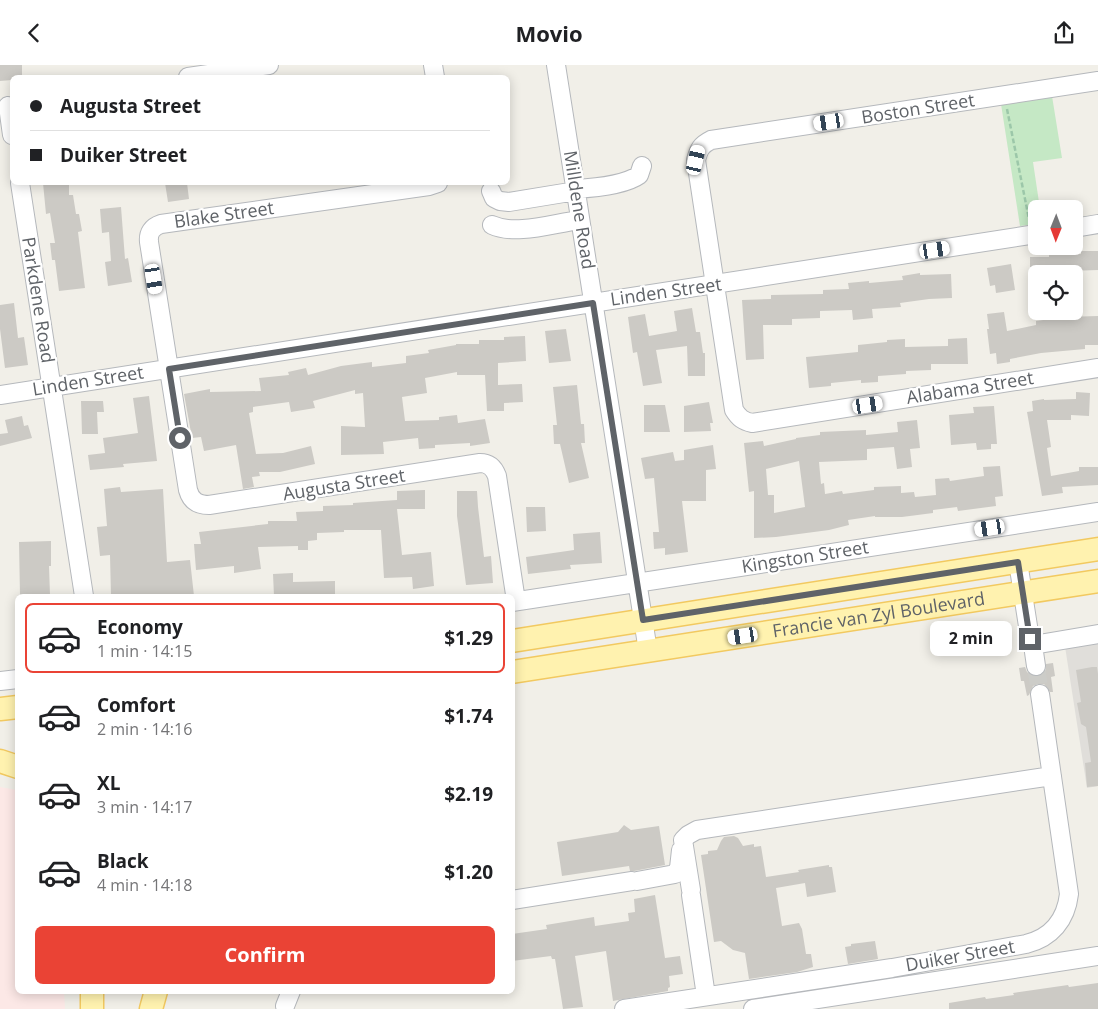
<!DOCTYPE html>
<html lang="en">
<head>
<meta charset="utf-8">
<style>
	:root { --surface:#fff; --page:#f6f6f6; --text:#202124; --muted:#757577; --line:#e0e0e0; --accent:#ea4335 }
	body { margin:0; font-family:"Open Sans",sans-serif; background:var(--page); color:var(--text); height:100vh; display:flex; flex-direction:column; font-size:19px; white-space:nowrap }
	* { box-sizing:border-box; margin:0 }
	p { font-size:16px; color:var(--muted) }
	.icon { flex:none; width:28px; height:28px; fill:none; stroke:currentColor; stroke-width:2; stroke-linecap:round; stroke-linejoin:round }
	.map { position:relative; flex:1; overflow:hidden }
	.drawer { position:absolute; left:15px; top:529px; width:500px; height:400px; display:flex; flex-direction:column; background:var(--surface); border-radius:8px; box-shadow:0 2px 12px #0003 }
	.drawer>* { flex:none }
	.hud { position:absolute; left:10px; top:10px; width:500px; height:110px; border-radius:8px; box-shadow:0 2px 12px #0003; display:grid; align-content:center; height:110px; padding:0 20px; background:var(--surface) }
	.needle { width:32px; rotate:181deg }
	.buttons { position:absolute; left:1028px; top:135px; display:grid; gap:10px }
	.buttons a { display:grid; place-items:center; width:55px; height:55px; border-radius:8px; background:var(--surface); box-shadow:0 2px 12px #0003; font-size:25px }
	.end { position:absolute; width:22px; height:22px; margin:-11px; border:6px solid #5f6368; background:#fff; box-shadow:0 0 0 2px #fff }
	.from { border-radius:50% }
	.bubble { position:absolute; height:35px; border-radius:8px; background:var(--surface); box-shadow:0 2px 12px #0003; font-size:16px; font-weight:700; line-height:35px; text-align:center }
	.car { position:absolute; width:15px; height:30px; margin:-15px -8px; border-radius:6px; box-shadow:0 0 4px 1px #0007; background:linear-gradient(#fff 24%,#345 0 40%,#fff 0 76%,#345 0 86%,#fff 0) }
	.hud b { display:flex; align-items:center; gap:18px; height:48px; font-size:19px }
	.hud b+b { border-top:1px solid var(--line) }
	.hud i { width:12px; height:12px; background:var(--text) }
	ul { padding:9px 0 0; list-style:none }
	li { display:flex; align-items:center; gap:15px; height:70px; margin:0 10px 8px; padding:0 10px; border:2px solid transparent; border-radius:8px }
	li div { flex:1 }
	li b { display:block; font-size:19px }
	li em { font-style:normal; font-weight:700 }
	li.on { border-color:var(--accent) }
	li>.icon { width:45px; height:45px; stroke-width:1.5 }
	.action { display:flex; gap:10px; margin-top:auto; padding:10px 20px }
	.action a { flex:1; height:58px; border-radius:8px; background:var(--accent); color:#fff; font-size:20px; font-weight:700; line-height:58px; text-align:center }
	header { display:flex; justify-content:space-between; align-items:center; height:65px; padding:0 20px; background:var(--surface); font-size:22px; font-weight:700 }
	.map>svg:first-child { display:block }
	.industrial { fill:#e0deda }
	.medical { fill:#fce8e6 }
	.green { fill:#c5e8c5 }
	.building { fill:#cccac5; fill-rule:evenodd }
	.lines { fill:none; stroke-linecap:round; stroke-linejoin:round }
	.minor-tunnel { stroke:#ccccc8; stroke-width:18; stroke-dasharray:18 9; stroke-linecap:butt }
	.minor-casing { stroke:#b5b8bc; stroke-width:20 }
	.major-casing { stroke:#f2c960; stroke-width:25 }
	.path { stroke:#9cc7a9; stroke-width:2.5; stroke-dasharray:5 2.5; stroke-linecap:butt }
	.minor { stroke:#fff; stroke-width:18 }
	.major { stroke:#fff2af; stroke-width:22 }
	.route { stroke:#5f6368; stroke-width:6 }
	.labels { text-anchor:middle; stroke-width:4.5; stroke-linejoin:round; paint-order:stroke }
	.street-label { font-size:18px; fill:#5f6368; stroke:#fff }
</style>
</head>
<body>
<header><svg class="icon" aria-label="back" viewBox="0 0 24 24"><path d="M15 5l-7 7 7 7"/></svg>Movio<svg class="icon" aria-label="share" viewBox="0 0 24 24"><path d="M12 15V3M7 8l5-5 5 5M5 13v7h14v-7"/></svg></header>
<div class="map">
<svg width="1098" height="944" viewBox="0 0 1098 944">
	<rect width="100%" height="100%" fill="#f1efe8"/>
	<path class="industrial" d="M1098 570V721L1087 723 1064 575Z"/>
	<path class="medical" d="M0 722 17 725 18 926H64L65 944H0Z"/>
	<path class="green" d="M1052 31 1062 93 1033 97 1040 144H1036V159L1020 161 1001 39Z"/>
	<path class="building" d="M0 0H22V12H12V15L0 16Z
		M43 118H69V130H73L76 149H79L82 166 78 167 85 223 59 226 55 195H52L50 178H55L50 148 46 149Z
		M165 118H187L189 134 168 137Z
		M121 142 125 194 128 193 132 217 108 221 105 197 111 196 109 167 102 168 100 144Z
		M1081 186H1098V205L1068 206 1069 209H1030V192H1049V189H1081Z
		M1011 199 1015 225 996 228 995 220 990 221 987 203Z
		M920 208V210L951 209 952 233 929 234 900 238 901 242 872 244 873 253 853 255 852 245 820 246V253L792 254V260H763L764 294 746 295 742 235 771 234V230L823 229V225L849 224 848 218 869 216V218L903 215 902 211Z
		M14 238 18 273 24 272 28 300 5 303 0 264V240Z
		M692 243 696 267H700L703 288H705V311H688L687 281 656 285 662 318 643 321 637 287 633 288 628 252 645 249 649 271 677 266 674 246Z
		M1004 247 1007 266 1036 260V256L1065 252 1098 251V280H1085V284L1041 288 1010 294V297L997 299 996 288 990 289 987 264H989L987 249Z
		M566 264 571 296 549 298 545 266Z
		M525 271 526 296 498 298V320L522 319 523 337 504 338V346H487L485 310H457V307L425 313 427 328 402 332 405 356 439 355V352L457 350 458 358 485 354 490 378 470 381V378L435 380V383L419 384 418 373 383 377 384 389 341 390V361L365 362 363 328 355 329V325L313 336 315 343 291 347 289 337 253 342V347L249 348 256 389 283 388 311 381 315 399 280 407H259L260 411 252 412 254 422 243 424 236 380 204 386 201 372 192 373 184 329 210 324V327L261 326 259 313 289 310 288 307 306 303 308 310 341 301 372 297V302L406 298V291L429 288 428 285 456 280V279H479V275H504V272Z
		M967 273 968 299H931V305L906 306V309L878 311V317L861 318V315L831 318V321L809 323 806 292 858 287V280L887 277V275L905 274V282L948 281V274Z
		M577 320 581 359H584L585 378H581L589 413 569 418 560 379H554L553 360H557L553 322Z
		M1076 327 1090 328 1089 351 1071 350V355H1047L1051 382 1047 383 1051 411 1079 406V402H1098V420L1062 422 1063 428 1042 431 1027 347 1033 346 1032 336 1044 334V335L1076 334Z
		M149 331 157 396 123 399 124 402 90 405 88 390 105 388 103 373 138 368 133 333Z
		M81 336H103L104 347H97L98 369H82Z
		M709 337 713 358H710L711 366 684 367V341Z
		M644 340H665L670 367H644Z
		M994 341 997 379H991V384L977 385 976 378 951 380 949 350 974 348 973 342Z
		M22 351 24 361 28 360 32 373 0 381V369L8 368 5 355Z
		M917 355 920 383 910 384 912 402 897 404 894 382 867 384V395L819 397 821 419 824 418 825 429 842 426 843 429 874 425V422L901 421V428L914 427 915 432 936 430 935 414 949 413 950 416 984 411 983 402 1000 401 1003 431 995 432 996 441 958 446 957 442 933 445V448L902 452H875V451L848 455 849 460 829 465 776 472 754 473V426L749 427 744 378 763 376 764 381 796 374V373L820 370V367L866 365V370L898 367 897 357ZM799 396 805 442 774 448V430H768L766 404Z
		M713 380 716 404 706 405V436H682L688 487 665 490V483L654 484 653 467H659L654 413 645 414 641 393 673 387 675 396 684 395V385Z
		M120 422 121 427 163 424 167 497 190 495 194 531H111L110 490 100 491 97 462 107 461 104 424Z
		M425 425V444H397L402 490 431 487 434 521 413 524 412 512 384 513 381 465H344V467L317 468V475L308 476V485H298V481L258 482 261 504 234 508V501L196 505 194 479H201L199 467 268 459V456H297L296 447 323 446V441L353 440V438L397 435V426Z
		M457 426H477L478 442 484 492 491 491 493 518 466 520 457 451Z
		M526 442H545L546 466 527 467Z
		M600 467 602 498 570 500 571 504 528 509 526 492 574 485 573 469Z
		M51 476V501H49L50 530H45V531H20L19 477Z
		M293 508V517L335 516V531H274L273 509Z
		M1053 598 1055 611 1051 612 1053 627H1050L1044 619H1038L1033 621 1029 630 1027 631 1024 616H1021L1019 603 1025 602 1027 607 1032 611H1038L1046 605V599Z
		M1092 602H1097L1098 609V721L1087 722 1085 698 1091 697 1086 662 1081 659 1077 638 1081 637 1076 605Z
		M624 760 631 765 659 761 665 800 634 806H630L629 801 562 811 557 777 618 767Z
		M734 771 738 773 743 781 754 779V782L761 781 766 812 799 807 798 805 829 800V802H832L836 827 807 832 805 818 776 823 782 861 799 858 802 864 806 889H811L813 902 797 907 749 914 745 888 733 885 721 876 714 877 701 790 708 789V786L717 785 721 776 724 772Z
		M655 830 665 893 680 891 683 909 669 911 670 922 668 923V926L613 936 606 886 575 891 583 942 563 944 555 894H552L551 891 512 896V869L547 864 546 860 594 852 595 861 629 856 628 848 635 847 634 834Z
		M875 876 878 894 848 899 845 882 851 881V879Z
		M1098 918V944H949V938L985 932 986 934 1014 930 1013 928 1068 920 1069 922Z"/>
	<g class="lines">
		<path class="minor-tunnel" d="M1036 601 1040 629"/>
		<g class="minor-casing">
			<path id="minor" d="M433 0 435 12
				M556 0 648 586
				M188 12 269 0
				M1098 16 711 75C701 80 699 84 696 95L734 345C739 353 743 356 752 358L1098 303
				M8 41 12 70
				M20 118 84 531
				M438 118 429 121 161 159C152 162 148 168 149 177L188 425C191 436 198 440 209 440L480 398C489 398 494 403 497 411L516 536
				M575 124C593 123 625 120 639 110L642 101
				M491 126 494 133 500 136 509 137 576 126
				M492 160C516 171 554 158 580 155
				M1074 163 1098 159
				M0 330 1036 169
				M1018 497 1030 574 1033 580 1036 601
				M512 537 1098 447
				M1033 580 1098 569
				M0 616 18 614
				M637 816 675 809 679 803 681 785
				M691 825 683 775 688 770 697 765 1052 711
				M691 830 706 931
				M512 835 632 816
				M285 941 291 926
				M624 944 892 903 1026 879C1051 873 1066 855 1069 829L1040 629
				M753 944 1098 891"/>
		</g>
		<g class="major-casing">
			<g id="major">
				<path d="M512 576 1098 484"/>
				<path id="s1" d="M512 607 1098 516"/>
				<path d="M0 644 18 642"/>
				<path d="M0 696 18 702"/>
				<path d="M92 926V944"/>
				<path d="M151 944 156 926"/>
			</g>
		</g>
		<path class="path" d="M1007 44 1029 154"/>
		<use href="#minor" class="minor"/>
		<use href="#major" class="major"/>
	</g>
	<g class="lines">
		<path class="route" d="M180 373 169 304 593 238 643 555 1018 497 1030 574"/>
	</g>
	<g class="labels">
		<g class="street-label">
			<text transform="translate(918 44) rotate(-9)" y="6">Boston Street</text>
			<text transform="translate(579 145) rotate(81)" y="6">Milldene Road</text>
			<text transform="translate(224 150) rotate(-8)" y="6">Blake Street</text>
			<text transform="translate(666 227) rotate(-8)" y="6">Linden Street</text>
			<text transform="translate(38 235) rotate(81)" y="6">Parkdene Road</text>
			<text transform="translate(88 316) rotate(-9)" y="6">Linden Street</text>
			<text transform="translate(970 323) rotate(-9)" y="6">Alabama Street</text>
			<text transform="translate(344 420) rotate(-9)" y="6">Augusta Street</text>
			<text transform="translate(805 492) rotate(-9)" y="6">Kingston Street</text>
			<text dy="6" stroke="none"><textPath href="#s1" startOffset="371">Francie van Zyl Boulevard</textPath></text>
			<text transform="translate(960 891) rotate(-10)" y="6">Duiker Street</text>
		</g>
	</g>
</svg>
<div class="buttons">
<a><svg class="needle" viewBox="-14 -14 28 28"><path d="M0-13l5 13h-10z" fill="#e53935"/><path d="M0 13l5-13h-10z" fill="#757577"/></svg></a>
<a><svg class="icon" aria-label="locate" viewBox="0 0 24 24"><circle cx="12" cy="12" r="6"/><path d="M12 2v4M12 18v4M2 12h4M18 12h4"/></svg></a>
</div>
<i class="end from" style="left:180px;top:373px"></i>
<i class="end" style="left:1030px;top:574px"></i>
<div class="bubble" style="left:930px;top:556px;width:82px">2 min</div>
<i class="car" style="left:829px;top:57px;rotate:261deg"></i>
<i class="car" style="left:696px;top:95px;rotate:13deg"></i>
<i class="car" style="left:935px;top:185px;rotate:81deg"></i>
<i class="car" style="left:154px;top:214px;rotate:171deg"></i>
<i class="car" style="left:868px;top:340px;rotate:81deg"></i>
<i class="car" style="left:990px;top:463px;rotate:261deg"></i>
<i class="car" style="left:743px;top:571px;rotate:261deg"></i>
<div class="hud">
<b><i class="from"></i>Augusta Street</b>
<b><i></i>Duiker Street</b>
</div>
<section class="drawer">
<ul>
<li class="on"><svg class="icon" aria-label="car" viewBox="0 0 24 24"><path d="M5 17H2v-5l4-1 3-4h7l3 4 3 1v5h-3M9 17h6M6 11h13"/><circle cx="7" cy="17" r="2"/><circle cx="17" cy="17" r="2"/></svg><div><b>Economy</b><p>1 min · 14:15</p></div><em>$1.29</em></li>
<li><svg class="icon" aria-label="car" viewBox="0 0 24 24"><path d="M5 17H2v-5l4-1 3-4h7l3 4 3 1v5h-3M9 17h6M6 11h13"/><circle cx="7" cy="17" r="2"/><circle cx="17" cy="17" r="2"/></svg><div><b>Comfort</b><p>2 min · 14:16</p></div><em>$1.74</em></li>
<li><svg class="icon" aria-label="car" viewBox="0 0 24 24"><path d="M5 17H2v-5l4-1 3-4h7l3 4 3 1v5h-3M9 17h6M6 11h13"/><circle cx="7" cy="17" r="2"/><circle cx="17" cy="17" r="2"/></svg><div><b>XL</b><p>3 min · 14:17</p></div><em>$2.19</em></li>
<li><svg class="icon" aria-label="car" viewBox="0 0 24 24"><path d="M5 17H2v-5l4-1 3-4h7l3 4 3 1v5h-3M9 17h6M6 11h13"/><circle cx="7" cy="17" r="2"/><circle cx="17" cy="17" r="2"/></svg><div><b>Black</b><p>4 min · 14:18</p></div><em>$1.20</em></li>
</ul>
<div class="action"><a>Confirm</a></div>
</section>
</div>
</body>
</html>
